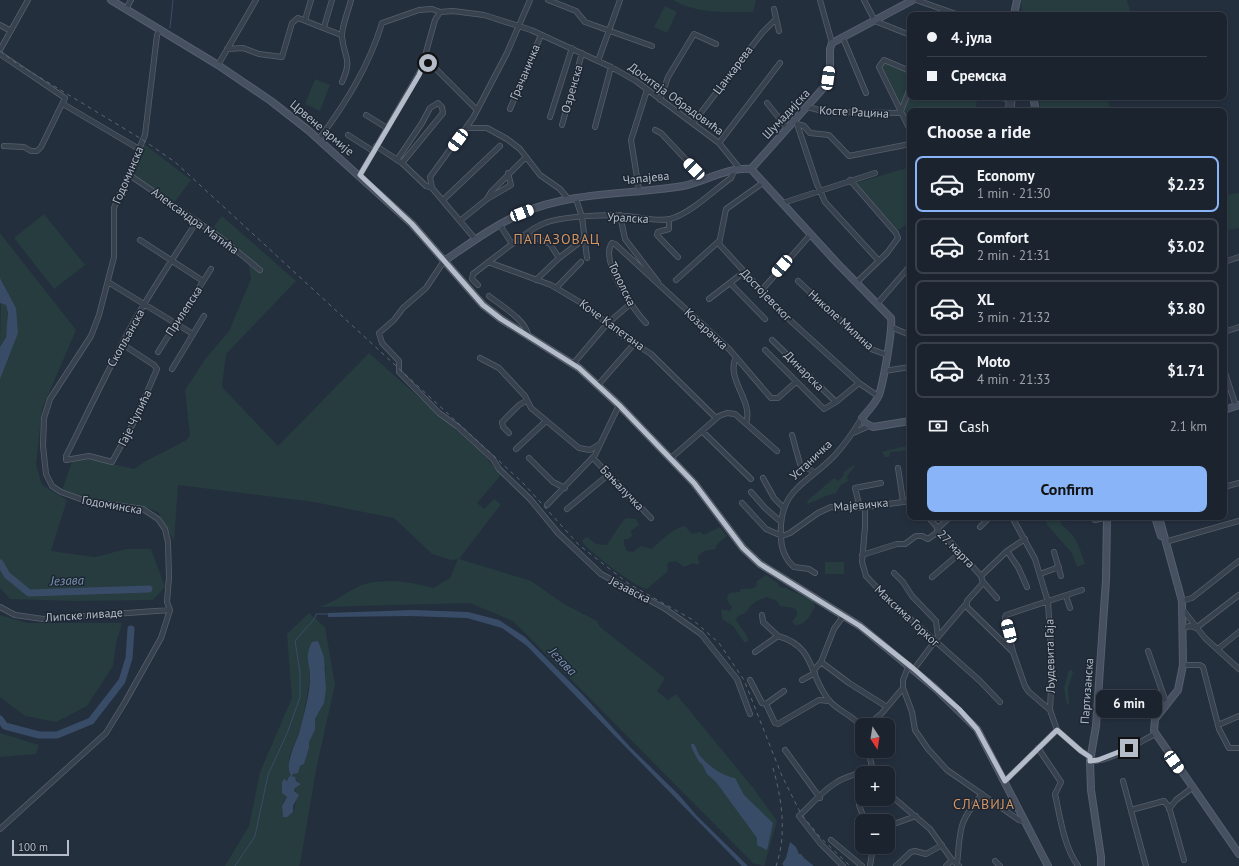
<!DOCTYPE html>
<html lang="en">
<head>
<meta charset="utf-8">
<style>
	:root { --surface:#1b232e; --page:#282f3a; --text:#f1f3f6; --muted:#a0a4aa; --line:#39404a; --accent:#8ab4f8 }
	body { margin:0; font-family:"PT Sans",sans-serif; background:var(--page); color:var(--text); height:100vh; display:flex; flex-direction:column; font-size:15px; white-space:nowrap }
	* { box-sizing:border-box; margin:0 }
	p { font-size:13px; color:var(--muted) }
	.icon { flex:none; width:22px; height:22px; fill:none; stroke:currentColor; stroke-width:2; stroke-linecap:round; stroke-linejoin:round }
	.map { position:relative; flex:1; overflow:hidden }
	.drawer { position:absolute; left:907px; top:108px; width:320px; height:412px; display:flex; flex-direction:column; background:var(--surface); border-radius:8px; box-shadow:0 2px 6px #0003,0 0 0 1px var(--line) }
	.drawer>* { flex:none }
	.banner { position:absolute; left:907px; top:12px; width:320px; height:88px; border-radius:8px; box-shadow:0 2px 6px #0003,0 0 0 1px var(--line); display:grid; align-content:center; height:88px; padding:0 20px; background:var(--surface) }
	.needle { width:26px; rotate:168deg }
	.fabs { position:absolute; left:855px; top:718px; display:grid; gap:8px }
	.fabs a { display:grid; place-items:center; width:40px; height:40px; border-radius:8px; background:var(--surface); box-shadow:0 2px 6px #0003,0 0 0 1px var(--line); font-size:20px }
	.scale { position:absolute; left:12px; bottom:10px; width:57px; box-sizing:border-box; padding-left:4px; border:2px solid #b4bcc9; border-top:0; font-size:11px; line-height:14px; white-space:nowrap; color:#b4bcc9; -webkit-text-stroke:3px #1d2633; paint-order:stroke }
	.end { position:absolute; width:18px; height:18px; margin:-9px; border:5px solid #b4bcc9; background:#111; box-shadow:0 0 0 2px #111 }
	.from { border-radius:50% }
	.bubble { position:absolute; height:28px; border-radius:8px; background:var(--surface); box-shadow:0 2px 6px #0003,0 0 0 1px var(--line); font-size:13px; font-weight:600; line-height:28px; text-align:center }
	.car { position:absolute; width:12px; height:24px; margin:-12px -6px; border-radius:5px; box-shadow:0 0 3px 1px #0007; background:linear-gradient(#fff 24%,#345 0 40%,#fff 0 76%,#345 0 86%,#fff 0) }
	.banner b { display:flex; align-items:center; gap:14px; height:38px; font-size:15px }
	.banner b+b { border-top:1px solid var(--line) }
	.banner i { width:10px; height:10px; background:var(--text) }
	ul { padding:0; list-style:none }
	li { display:flex; align-items:center; gap:12px; height:56px; margin:0 8px 6px; padding:0 12px; border:2px solid var(--line); border-radius:8px }
	li div { flex:1 }
	li b { display:block; font-size:15px }
	li em { font-style:normal; font-weight:600 }
	li.on { border-color:var(--accent) }
	li>.icon { width:36px; height:36px; stroke-width:1.5 }
	h2 { padding:0 20px; font-size:18px; line-height:48px }
	.pay { display:flex; align-items:center; gap:10px; height:44px; padding:0 20px; font-size:15px }
	.pay p { margin-inline-start:auto }
	.action { display:flex; gap:8px; margin-top:auto; padding:8px 20px }
	.action a { flex:1; height:46px; border-radius:8px; background:var(--accent); color:#111; font-size:16px; font-weight:600; line-height:46px; text-align:center }
	.map>svg:first-child { display:block }
	.green { fill:#263c3f; fill-rule:evenodd }
	.water { fill:#394c67 }
	.lines { fill:none; stroke-linecap:round; stroke-linejoin:round }
	.stream { stroke:#394c67; stroke-width:1 }
	.river { stroke:#394c67; stroke-width:7 }
	.street-casing { stroke:#565f6c; stroke-width:6 }
	.secondary-casing { stroke:#565f6c; stroke-width:8 }
	.street { stroke:#38414e; stroke-width:4.5 }
	.secondary { stroke:#465061; stroke-width:6 }
	.rail { stroke:#5a6575; stroke-width:1; stroke-dasharray:4 4; stroke-linecap:butt }
	.route { stroke:#b4bcc9; stroke-width:5 }
	.labels { text-anchor:middle; stroke-width:3; stroke-linejoin:round; paint-order:stroke }
	.street-label { font-size:12px; fill:#b4bcc9; stroke:#1d2633 }
	.water-label { font-size:13px; font-style:italic; fill:#7c92b1; stroke:#1d2633 }
	.quarter-label { font-size:14px; letter-spacing:1px; fill:#d59563; stroke:#1d2633 }
</style>
</head>
<body>
<div class="map">
<svg width="1239" height="866" viewBox="0 0 1239 866">
	<rect width="100%" height="100%" fill="#242f3e"/>
	<path class="green" d="M673 0H756L753 12C728 12 695 14 673 0Z
		M1021 0H1127L1131 15H1022Z
		M665 6 677 12 667 33 654 27Z
		M885 63 910 73V97H977L976 111H910V125L881 67Z
		M315 79 330 85 320 111 305 104Z
		M1038 97H1107L1111 111H1041Z
		M144 144 191 180 174 203 134 175V170Z
		M910 167V222L898 230 856 183Z
		M1239 193V228L1224 231V195Z
		M44 214 85 265 54 289 14 238Z
		M222 216 296 281 226 354 222 387 278 446 369 353 483 454 501 475 477 503 484 509 494 499 501 504 459 559 531 581 564 604 597 621 600 627 665 678 657 691 668 700 676 694 754 789 777 821 764 866 753 863 513 621 470 603 318 607C336 603 350 588 365 584 389 578 410 582 433 588L450 578 458 559 451 560 432 554 394 518 314 502 178 485 174 541 158 512 145 507 94 501 62 490 72 462 90 459 134 469 144 462 185 441 190 436 185 390 206 358 229 331 251 279 247 256 213 228Z
		M0 233 76 330 42 409 36 465 42 485 67 500 51 551 95 557 126 549H151L165 587 153 600 76 601 10 599 0 588V379L16 308 0 278Z
		M1 303 6 305C10 319 8 335 0 347Z
		M910 445V450L890 452 889 457H885L882 452Z
		M853 465 855 466 847 476 848 481 841 485 836 493 826 496 808 504 807 501 834 478 838 481 844 475 843 473Z
		M1044 517H1059C1060 526 1069 530 1074 537 1079 546 1082 554 1085 564L1077 567 1072 553 1048 526Z
		M626 518 636 519 639 525 631 531 632 536 628 539H624V545L627 551 633 552 641 546 652 549C662 540 671 529 685 526L692 534 700 532 704 535 720 527 727 536 718 543 715 549 704 551 698 556 699 565 693 563 684 567 676 561 669 562 667 565 668 571 647 589C636 588 590 552 583 543L582 540 587 537 596 544 607 545C613 536 619 525 626 518Z
		M825 562H844V574H825Z
		M766 575 778 583 780 587 786 588 813 601 815 607C810 615 806 626 795 625L792 622 797 615V611L793 608 780 606 777 601 766 597C762 599 757 600 754 603 747 608 748 614 738 616L736 620 747 636 748 640 747 642H744L733 626 722 619 721 609 730 611 732 607 728 602 727 596 730 593 740 592 741 589H750L757 586 756 582Z
		M309 613 325 627 335 685 317 765 300 864 299 866H225L249 826 260 772 292 698 287 634ZM326 667 321 709 315 719V730L309 742V748L304 764 300 766 298 773 293 774 292 776 301 784 295 788 297 798 294 810 282 814 284 801 287 797 282 793 284 779 286 781 288 780V778L291 775 289 758 301 727 306 703 310 677 309 669Z
		M0 615 27 623H122L116 643 113 666 87 706 56 722 25 716 0 697Z
		M1069 670H1072L1073 672 1068 688 1069 704 1067 705 1064 688Z
		M0 733 39 745 36 754 0 757Z"/>
	<path class="water" d="M0 278 16 308 18 333 0 379V347L6 337 8 313 6 305 0 303Z
		M413 610 468 612 499 620 525 637 584 696 630 747 679 795 697 816 748 866H742L739 863 527 646 502 628 467 618 410 616 328 617V613Z
		M318 641 324 657 326 690 324 703 315 719V730L309 742V748L304 764 300 766 298 773 293 774 292 776 295 777 296 781 301 784 295 788 294 791 299 795 293 806V812L287 817H283L282 806 287 797 282 793V782L285 778 286 781 288 780V778L291 775C283 764 299 738 301 726 305 710 310 693 310 677 310 662 304 657 312 642Z
		M691 744H694C697 748 698 755 702 758 710 767 723 776 735 778L744 795 773 823 767 850 757 845V838L716 782 707 774 702 764 699 762 692 749Z
		M790 842 796 847 799 854H801L804 858 814 866H784L782 864 786 858Z"/>
	<g class="lines">
		<path class="stream" d="M170 28 173 0
			M235 866 255 836 268 775 288 731 300 697V672L295 641 315 618 316 614H329"/>
		<path class="river" d="M0 563 7 575 29 593 149 589
			M0 719 5 726 39 735H57L91 721 122 681 129 658 131 629"/>
		<g class="street-casing">
			<path id="street" d="M548 0 576 11 585 22 652 46
				M820 0 832 43
				M864 0 875 21 910 35
				M916 0 959 15
				M126 9 131 0
				M774 9 779 31
				M305 20 311 0
				M0 25 11 31
				M324 27 332 0
				M843 38 866 93
				M227 49 243 48 259 54 282 57 292 23 298 18 341 35
				M0 50 28 0
				M0 54 65 98 41 147 37 151H31L24 147 4 146
				M598 61 620 0
				M424 63 429 64 435 68 477 110
				M218 65 256 0
				M910 71 884 60 879 67 910 130
				M342 82C353 58 344 58 342 37 341 28 349 9 351 0
				M999 97 1009 100
				M660 100 668 77 694 34 716 44
				M767 103 787 128
				M63 104 139 149
				M807 107 827 112 898 113 901 111 910 88
				M510 109 541 35
				M1008 111 1009 97
				M1011 111 1013 97
				M366 115 387 128
				M550 117 572 48
				M794 120 797 124 817 184 825 202 879 261
				M693 123 762 33 775 20
				M797 124 804 126 810 133 829 135 849 156 910 144
				M562 125 582 53
				M595 127 611 67
				M467 128H487L507 139 520 149 540 175 560 189 569 200
				M655 130 661 133 705 180
				M348 135 373 151
				M319 139C346 103 369 66 382 23L419 10 432 9 440 12 453 11 484 15 531 30 611 67 636 81 719 143 740 169
				M719 143 780 63
				M376 146 402 163 426 186 432 188
				M397 160 422 123 430 108 438 103 442 107 443 113 402 163
				M128 174 221 238 260 270
				M360 175 421 70 435 20 440 12
				M850 180 896 233 898 238 887 253 856 283
				M764 182 726 209 719 244 782 313 859 383 878 396
				M639 190 631 140 647 90
				M487 199 491 192 526 157
				M576 199 582 217 587 258
				M443 200 500 146
				M783 203 875 173
				M620 215 625 239 658 282
				M669 219V229L658 232 657 235 678 257
				M461 220 487 199 511 185 508 173
				M500 225 512 244C522 237 533 227 545 223 563 216 608 214 627 216 641 217 657 222 670 219 690 214 714 190 731 178L734 171
				M527 234 550 244 559 258
				M140 240 203 281
				M476 240 432 188 430 177 473 118 507 53 530 0
				M444 261 426 288 403 308 394 320 379 333 382 343 399 361V372L439 413 458 427 493 459 499 469 530 499 558 533 601 574 664 608 701 634 737 679 750 714
				M488 262 551 285 583 304 620 334 651 354 716 418
				M1224 262 1239 257
				M536 280 559 258 584 239
				M676 280 718 242
				M798 281 871 349 887 355
				M108 282 193 334
				M730 283 765 319
				M478 285 472 279 473 274 512 244
				M556 288 581 262
				M761 291 811 234
				M489 296C500 305 526 320 528 335
				M709 299 744 272
				M877 304 910 266
				M646 323C634 311 599 260 612 243L615 244 729 349 771 398H778L796 382
				M891 327 910 335
				M1224 332 1239 327
				M772 340 836 402
				M122 344 154 365 157 369 135 420 112 462 89 456 66 460V456C88 412 109 368 132 325 152 289 175 256 197 221
				M765 350 824 409 836 402 859 383
				M158 352 211 269
				M736 357C725 379 754 401 746 423
				M480 358 499 368 525 396 531 408 579 448 590 450 600 444
				M573 364 607 324 630 304
				M172 369 204 316
				M1224 370 1236 406
				M884 371 910 367
				M598 385 634 344
				M702 431 751 479
				M509 433 503 427 502 422 519 405 526 401
				M853 433 869 426
				M792 435 800 464 814 472
				M516 449 546 421
				M529 458 553 482 565 488
				M593 458 651 518
				M671 458 719 416 727 413 735 414 777 451
				M898 468 903 501
				M763 478 774 498 784 508
				M1224 487 1239 483
				M751 492 765 508 781 522
				M742 503 766 529 782 536 790 533 818 513 831 507 860 508 910 501
				M547 505 595 455 619 405
				M865 507V527L862 562 866 576 887 598 980 681 1000 702
				M860 508 855 488 881 483
				M567 509 608 475
				M928 517 981 576 983 583 967 601V607L1013 652 1025 686 1029 692 1050 710 1057 730
				M1012 517 1035 559 1048 602 1052 667 1050 710
				M1093 517 1095 520 1108 517
				M980 527 990 517
				M937 529 950 517
				M1165 542 1239 521
				M1007 551 1018 567 1027 587
				M1054 552 1061 576
				M862 555 897 544H905L916 536H922L928 539 939 531
				M815 573 809 569 794 567C785 559 781 549 781 537 778 488 808 484 835 455 845 444 854 431 862 418
				M894 573 903 582 912 596 936 621 938 637
				M1040 574 1059 567
				M981 576 1007 551 1025 539
				M932 577 960 553
				M983 582 997 598
				M1066 596 1070 608
				M1182 601 1192 598 1239 561
				M0 607 15 615 43 619 170 610
				M1183 610 1205 638 1239 669
				M762 615 763 622 778 636
				M1183 628 1190 626 1196 628
				M1196 628 1239 595
				M1218 649 1239 632
				M1148 651 1167 705
				M755 652 778 636C816 647 808 674 828 699 837 711 853 715 862 727
				M1013 652 1005 618 1006 615 1082 590
				M821 662 849 683 887 707
				M909 665 903 680V688L912 712 915 730 928 749 947 770 1019 820 1025 822
				M1183 665H1200L1203 667 1219 729 1229 748H1239
				M914 669 938 637 966 604
				M814 670 821 662 834 629 844 615
				M750 680 762 703 766 704
				M802 680 815 673
				M784 691 766 704 775 723 778 724 819 700 829 701
				M868 725 882 713 903 688
				M1218 725 1239 716
				M1038 748 1061 782 1055 794C1060 817 1064 847 1078 866
				M785 750 820 798
				M868 751 872 766 876 773
				M1090 761C1107 763 1140 742 1155 734
				M1005 781 1057 730 1081 751 1090 757
				M1123 781 1146 866
				M888 793 930 829 952 860 959 866
				M859 805 865 821
				M1169 809 1176 800 1192 788
				M1131 810 1164 801 1169 807 1184 860
				M888 826 916 816
				M0 829 106 733 125 702 161 638 170 610 167 602 169 577 168 542 165 529 158 519 143 509 86 501 61 492 52 486 46 474 43 446 44 418 50 399 91 336 99 315 114 257V208L145 135 157 35 160 29
				M831 840 862 866
				M995 861 1000 866
				M957 864C961 828 957 824 982 794
				M843 866 820 843 799 816C811 805 823 790 837 782 848 775 859 775 872 766
				M870 866 873 847
				M896 866 911 852 915 851 926 854 942 845
				M946 866 952 860"/>
		</g>
		<g class="secondary-casing">
			<path id="secondary" d="M111 0 218 65 271 101 308 130 412 224 483 305 501 319 579 368 619 405 694 483 743 548 760 564 860 626 936 689 977 729 1048 866
				M1014 15 1017 0
				M1033 97 1036 111
				M751 169 826 85 830 66V49L832 43 913 0
				M444 261C469 244 495 225 522 213 573 191 630 195 683 186 703 182 731 166 751 169L838 264 891 318C893 330 883 383 879 395 875 404 868 411 862 418L865 423 873 427 910 421
				M1224 410 1239 405
				M1155 517 1161 536
				M1159 517 1182 601 1183 665 1178 690 1155 719 1154 731 1239 854
				M1101 866V857L1091 790 1090 761 1096 726 1106 580 1107 517"/>
		</g>
		<use href="#street" class="street"/>
		<use href="#secondary" class="secondary"/>
		<path class="rail" d="M0 51 16 63 143 140 175 162 523 483 579 545 629 584 693 620 719 643 744 680 782 776 801 814 819 836 850 866
			M773 768C782 799 787 835 776 866"/>
	</g>
	<g class="lines">
		<path class="route" d="M428 63H424L419 75 360 175 412 224 483 305 501 319 579 368 619 405 694 483 743 548 760 564 860 626 914 669 959 709 977 729 1005 781 1057 730 1081 751 1090 757V761L1098 760 1129 748"/>
	</g>
	<g class="labels">
		<g class="street-label">
			<text transform="translate(733 70) rotate(-53)" y="4">Цанкарева</text>
			<text transform="translate(525 72) rotate(-67)" y="4">Грачаничка</text>
			<text transform="translate(572 89) rotate(-74)" y="4">Озренска</text>
			<text transform="translate(676 99) rotate(36)" y="4">Доситеја Обрадовића</text>
			<text transform="translate(854 112) rotate(3)" y="4">Косте Рацина</text>
			<text transform="translate(786 114) rotate(-47)" y="4">Шумадијска</text>
			<text transform="translate(322 128) rotate(40)" y="4">Црвене армије</text>
			<text transform="translate(128 175) rotate(-67)" y="4">Годоминска</text>
			<text transform="translate(646 178) rotate(-6)" y="4">Чапајева</text>
			<text transform="translate(628 218) rotate(3)" y="4">Уралска</text>
			<text transform="translate(195 221) rotate(36)" y="4">Александра Матића</text>
			<text transform="translate(622 284) rotate(64)" y="4">Тополска</text>
			<text transform="translate(766 295) rotate(46)" y="4">Достојевског</text>
			<text transform="translate(184 311) rotate(-57)" y="4">Прилепска</text>
			<text transform="translate(841 320) rotate(42)" y="4">Николе Милина</text>
			<text transform="translate(612 325) rotate(36)" y="4">Коче Капетана</text>
			<text transform="translate(706 329) rotate(43)" y="4">Козарачка</text>
			<text transform="translate(126 338) rotate(-61)" y="4">Скопљанска</text>
			<text transform="translate(804 371) rotate(45)" y="4">Динарска</text>
			<text transform="translate(135 418) rotate(-64)" y="4">Гаје Чупића</text>
			<text transform="translate(811 460) rotate(-43)" y="4">Устаничка</text>
			<text transform="translate(622 488) rotate(46)" y="4">Бањалучка</text>
			<text transform="translate(112 505) rotate(10)" y="4">Годоминска</text>
			<text transform="translate(861 505) rotate(-5)" y="4">Мајевичка</text>
			<text transform="translate(956 549) rotate(46)" y="4">27. марта</text>
			<text transform="translate(630 590) rotate(27)" y="4">Језавска</text>
			<text transform="translate(84 615) rotate(-4)" y="4">Липске ливаде</text>
			<text transform="translate(907 616) rotate(43)" y="4">Максима Горког</text>
			<text transform="translate(1050 656) rotate(-91)" y="4">Људевита Гаја</text>
			<text transform="translate(1087 691) rotate(-86)" y="4">Партизанска</text>
		</g>
		<g class="water-label">
			<text transform="translate(67 580) rotate(-2)" y="5">Језава</text>
			<text transform="translate(563 661) rotate(46)" y="5">Језава</text>
		</g>
		<g class="quarter-label">
			<text x="557" y="244">ПАПАЗОВАЦ</text>
			<text x="984" y="809">СЛАВИЈА</text>
		</g>
	</g>
</svg>
<div class="fabs">
<a><svg class="needle" viewBox="-14 -14 28 28"><path d="M0-13l5 13h-10z" fill="#e53935"/><path d="M0 13l5-13h-10z" fill="#a0a4aa"/></svg></a>
<a>+</a>
<a>−</a>
</div>
<div class="scale">100 m</div>
<i class="end from" style="left:428px;top:63px"></i>
<i class="end" style="left:1129px;top:748px"></i>
<div class="bubble" style="left:1096px;top:690px;width:66px">6 min</div>
<i class="car" style="left:828px;top:78px;rotate:8deg"></i>
<i class="car" style="left:458px;top:140px;rotate:217deg"></i>
<i class="car" style="left:694px;top:169px;rotate:316deg"></i>
<i class="car" style="left:522px;top:213px;rotate:69deg"></i>
<i class="car" style="left:782px;top:266px;rotate:221deg"></i>
<i class="car" style="left:1009px;top:631px;rotate:345deg"></i>
<i class="car" style="left:1174px;top:762px;rotate:145deg"></i>
<div class="banner">
<b><i class="from"></i>4. јула</b>
<b><i></i>Сремска</b>
</div>
<section class="drawer">
<h2>Choose a ride</h2>
<ul>
<li class="on"><svg class="icon" aria-label="car" viewBox="0 0 24 24"><path d="M5 17H2v-5l4-1 3-4h7l3 4 3 1v5h-3M9 17h6M6 11h13"/><circle cx="7" cy="17" r="2"/><circle cx="17" cy="17" r="2"/></svg><div><b>Economy</b><p>1 min · 21:30</p></div><em>$2.23</em></li>
<li><svg class="icon" aria-label="car" viewBox="0 0 24 24"><path d="M5 17H2v-5l4-1 3-4h7l3 4 3 1v5h-3M9 17h6M6 11h13"/><circle cx="7" cy="17" r="2"/><circle cx="17" cy="17" r="2"/></svg><div><b>Comfort</b><p>2 min · 21:31</p></div><em>$3.02</em></li>
<li><svg class="icon" aria-label="car" viewBox="0 0 24 24"><path d="M5 17H2v-5l4-1 3-4h7l3 4 3 1v5h-3M9 17h6M6 11h13"/><circle cx="7" cy="17" r="2"/><circle cx="17" cy="17" r="2"/></svg><div><b>XL</b><p>3 min · 21:32</p></div><em>$3.80</em></li>
<li><svg class="icon" aria-label="car" viewBox="0 0 24 24"><path d="M5 17H2v-5l4-1 3-4h7l3 4 3 1v5h-3M9 17h6M6 11h13"/><circle cx="7" cy="17" r="2"/><circle cx="17" cy="17" r="2"/></svg><div><b>Moto</b><p>4 min · 21:33</p></div><em>$1.71</em></li>
</ul>
<div class="pay"><svg class="icon" aria-label="cash" viewBox="0 0 24 24"><path d="M3 7h18v10H3z"/><circle cx="12" cy="12" r="2"/></svg>Cash<p>2.1 km</p></div>
<div class="action"><a>Confirm</a></div>
</section>
</div>
</body>
</html>
